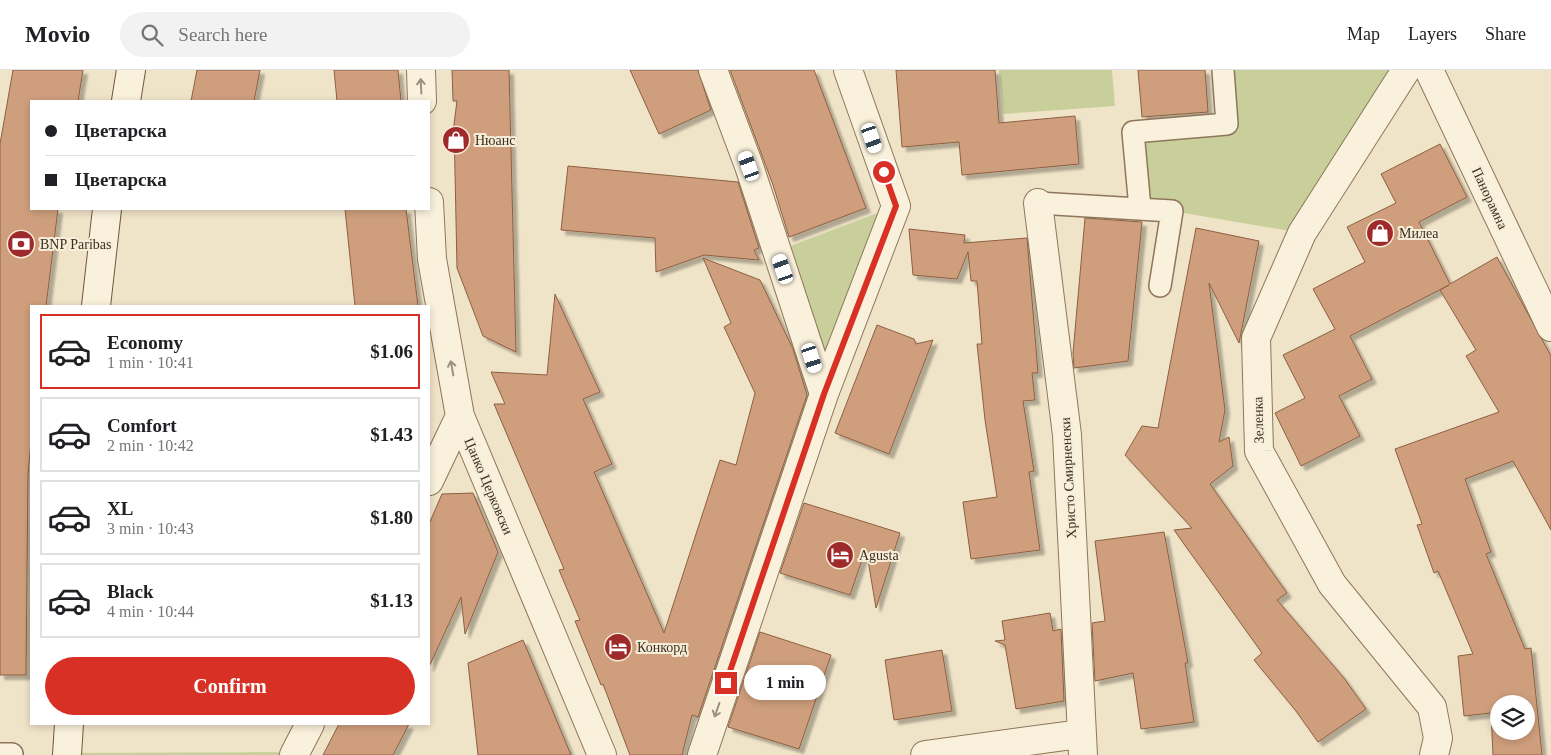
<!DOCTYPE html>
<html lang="en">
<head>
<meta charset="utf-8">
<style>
	:root { --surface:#fff; --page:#f2f2f2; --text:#202124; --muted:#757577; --line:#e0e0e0; --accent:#d93025 }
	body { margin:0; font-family:"Times New Roman",serif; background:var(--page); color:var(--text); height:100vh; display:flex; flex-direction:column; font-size:19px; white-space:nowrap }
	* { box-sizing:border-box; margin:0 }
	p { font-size:16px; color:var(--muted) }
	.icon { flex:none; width:28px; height:28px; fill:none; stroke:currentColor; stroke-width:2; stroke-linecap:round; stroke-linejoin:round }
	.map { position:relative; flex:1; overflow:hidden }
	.drawer { position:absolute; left:30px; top:235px; width:400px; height:420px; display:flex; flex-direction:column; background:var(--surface); border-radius:0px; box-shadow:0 2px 8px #0003 }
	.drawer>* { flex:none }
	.top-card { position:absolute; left:30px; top:30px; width:400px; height:110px; border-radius:0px; box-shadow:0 2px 8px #0003; display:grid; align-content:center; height:110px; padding:0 15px; background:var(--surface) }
	.buttons { position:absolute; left:1490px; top:625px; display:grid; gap:10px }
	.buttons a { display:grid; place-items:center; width:45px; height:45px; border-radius:50%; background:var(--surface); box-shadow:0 2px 8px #0003; font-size:25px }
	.end { position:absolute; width:22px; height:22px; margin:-11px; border:6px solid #d93025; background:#fff; box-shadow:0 0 0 2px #fff }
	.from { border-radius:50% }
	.bubble { position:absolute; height:35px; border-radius:18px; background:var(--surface); box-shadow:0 2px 8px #0003; font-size:16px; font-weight:700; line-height:35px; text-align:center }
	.car { position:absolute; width:15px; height:30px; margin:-15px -8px; border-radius:6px; box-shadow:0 0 4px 1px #0007; background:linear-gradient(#fff 24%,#345 0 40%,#fff 0 76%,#345 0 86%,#fff 0) }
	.top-card b { display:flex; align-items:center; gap:18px; height:48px; font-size:19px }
	.top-card b+b { border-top:1px solid var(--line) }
	.top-card i { width:12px; height:12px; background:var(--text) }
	ul { padding:9px 0 0; list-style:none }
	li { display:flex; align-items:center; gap:15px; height:75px; margin:0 10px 8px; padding:0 5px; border:2px solid var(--line); border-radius:0px }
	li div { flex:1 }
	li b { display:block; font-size:19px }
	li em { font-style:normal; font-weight:700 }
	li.on { border-color:var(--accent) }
	li>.icon { width:45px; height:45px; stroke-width:1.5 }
	.action { display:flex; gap:10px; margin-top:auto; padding:10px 15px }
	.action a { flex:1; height:58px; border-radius:30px; background:var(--accent); color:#fff; font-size:20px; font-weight:700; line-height:58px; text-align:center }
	header { display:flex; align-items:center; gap:30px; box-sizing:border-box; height:70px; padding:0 25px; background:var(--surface); border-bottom:1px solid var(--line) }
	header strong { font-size:24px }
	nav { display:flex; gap:28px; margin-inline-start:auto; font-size:18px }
	.search { width:350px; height:45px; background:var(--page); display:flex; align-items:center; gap:12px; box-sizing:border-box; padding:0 18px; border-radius:28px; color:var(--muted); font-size:19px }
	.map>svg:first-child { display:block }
	.green { fill:#c9cf9b }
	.building { fill:#cf9f7d; stroke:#8d5f41; fill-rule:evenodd; filter:url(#shadow) }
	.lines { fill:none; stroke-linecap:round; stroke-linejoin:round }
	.service-casing { stroke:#8d765c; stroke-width:24 }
	.minor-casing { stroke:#8d765c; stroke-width:30 }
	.secondary-casing { stroke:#6f573f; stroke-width:30 }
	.service { stroke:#faf1dc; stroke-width:21 }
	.minor { stroke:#faf1dc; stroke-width:28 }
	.secondary { stroke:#faf1dc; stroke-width:28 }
	.oneway { stroke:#9c907e }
	.route { stroke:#d93025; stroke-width:6 }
	.labels { text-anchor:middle; stroke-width:4; stroke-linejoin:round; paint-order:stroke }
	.poi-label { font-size:14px; fill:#3d2e20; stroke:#f7eed8; text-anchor:start }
	.street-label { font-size:14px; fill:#3d2e20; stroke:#f7eed8 }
</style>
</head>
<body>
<header>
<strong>Movio</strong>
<div class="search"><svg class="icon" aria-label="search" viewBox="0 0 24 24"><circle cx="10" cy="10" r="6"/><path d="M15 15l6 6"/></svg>Search here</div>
<nav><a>Map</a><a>Layers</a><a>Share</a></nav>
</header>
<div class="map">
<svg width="1551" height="685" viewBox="0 0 1551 685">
	<defs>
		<filter id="shadow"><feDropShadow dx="4.5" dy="4.5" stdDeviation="1" flood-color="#0004"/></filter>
	</defs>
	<rect width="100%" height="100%" fill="#f0e4c8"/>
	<path class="green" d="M999 0H1112L1115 36 1003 44Z
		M1223 0H1406L1302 163 1172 141 1140 138 1133 62 1227 54Z
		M896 136 824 324 777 181Z
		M296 682 294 685H67V683Z"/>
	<path class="building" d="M13 0H83L78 31H31V139H58L46 236H31V372L28 404 26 605H0V74Z
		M197 0H260L254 31H191Z
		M334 0H398L401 31H337Z
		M452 0H509L516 282 483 266 457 198 454 54 457 31H453Z
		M630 0H698L711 40 659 64Z
		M730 0H814L866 138 789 167 773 115Z
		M896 0H995L999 53 1075 46 1079 94 962 105 959 72 902 77Z
		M1138 0H1205L1208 42 1142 47Z
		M1440 74 1467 127 1419 152 1450 214 1497 187 1551 286V460L1513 391 1465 409 1491 482 1486 484 1525 579 1531 578 1542 685H1493L1491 643 1464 646 1458 586 1473 584 1438 501 1434 503 1417 455 1422 454 1395 379 1499 342 1466 286 1476 280 1440 220 1449 215 1350 266 1372 309 1339 326 1360 366 1301 396 1275 343 1305 328 1283 285 1335 259 1313 219 1365 192 1347 157 1396 133 1381 104ZM1499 634H1526V661H1499Z
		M568 96 738 112 759 178 754 180 759 190 704 185 656 202 655 168 561 160Z
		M345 139H406L418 236H355Z
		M1085 148 1142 152 1128 291 1074 298 1073 283Z
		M1196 158 1259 171 1239 273 1209 213 1225 340 1219 372 1229 367 1233 396 1210 414 1287 523 1277 530 1344 608 1366 639 1318 672 1296 641 1254 590 1262 583 1174 460 1192 458 1125 385 1142 356 1158 358Z
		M909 159 965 165 964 173 1027 168 1038 303H1032L1035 330 1023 331 1034 401 1029 402 1040 480 971 489 963 432 997 427 985 350 977 274H982L977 211H971L968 182 957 209 913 205Z
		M703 188 760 210 793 279 807 325 698 647 692 645 682 685H630L603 614 601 615 575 551 580 550 559 500 564 499 494 334H505L491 302 547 305 555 224 600 322 583 329 612 394 594 402 664 563 720 390 736 395 755 323 724 257 731 253Z
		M877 255 914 269 916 274 933 270 889 384 835 363Z
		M473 423 498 482 465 564 461 527 429 597V454L442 424Z
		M804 433 900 463 876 538 866 478 850 525 780 503Z
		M1164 462 1188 593H1185L1194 652 1141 659 1133 603 1095 611 1092 553 1105 551 1095 471Z
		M1050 543 1053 561 1061 559 1064 631 1016 639 1005 575 995 571 1005 570 1002 551Z
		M760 562 831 585 799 679 728 657Z
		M523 570 571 685H478L468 593Z
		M942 580 952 641 894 650 885 590Z
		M339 654H409L393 685H323Z"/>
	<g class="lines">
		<g class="service-casing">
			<path id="service" d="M1038 133 1172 141 1160 216
				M1140 138 1133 62 1227 54 1223 0
				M0 684H12"/>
		</g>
		<g class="minor-casing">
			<path id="minor" d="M421 0 422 31
				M713 0 749 96 824 324
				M1406 0 1302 163 1256 268 1259 381 1332 514 1432 637 1438 668 1434 685
				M1429 0 1551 257
				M429 132 432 189 460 346 602 685
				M1038 133 1067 365 1083 685
				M429 411 460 346
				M294 685 310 654
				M702 685 824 324 896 136 848 0
				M925 685 1080 664"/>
		</g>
		<g class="secondary-casing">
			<path id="secondary" d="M126 31 131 0
				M96 236 107 139
				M67 685 69 654"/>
		</g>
		<use href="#service" class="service"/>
		<use href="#minor" class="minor"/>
		<use href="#secondary" class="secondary"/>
	</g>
	<defs><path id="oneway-shaft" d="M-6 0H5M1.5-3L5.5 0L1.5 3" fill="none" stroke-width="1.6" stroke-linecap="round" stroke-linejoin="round" transform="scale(1.25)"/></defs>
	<g class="oneway">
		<use href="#oneway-shaft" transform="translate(421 16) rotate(-93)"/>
		<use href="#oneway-shaft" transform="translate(452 298) rotate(-100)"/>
		<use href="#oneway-shaft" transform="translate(717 640) rotate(109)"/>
	</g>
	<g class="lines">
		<path class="route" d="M726 613 824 324 896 136 884 102"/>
	</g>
	<defs>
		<g id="shop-disc" transform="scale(1.4375)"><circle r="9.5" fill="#9e2a2b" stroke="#f7eed8"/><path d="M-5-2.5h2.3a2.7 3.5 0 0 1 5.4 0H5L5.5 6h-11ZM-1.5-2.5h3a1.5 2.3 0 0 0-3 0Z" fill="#fff"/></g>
		<g id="bank-disc" transform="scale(1.4375)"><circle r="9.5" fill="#9e2a2b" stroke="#f7eed8"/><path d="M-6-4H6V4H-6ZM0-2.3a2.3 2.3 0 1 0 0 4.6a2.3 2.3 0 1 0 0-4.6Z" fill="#fff"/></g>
		<g id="hotel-disc" transform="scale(1.4375)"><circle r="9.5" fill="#9e2a2b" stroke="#f7eed8"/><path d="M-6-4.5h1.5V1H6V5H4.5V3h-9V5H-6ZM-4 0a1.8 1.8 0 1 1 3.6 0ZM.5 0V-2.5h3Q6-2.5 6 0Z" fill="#fff"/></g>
	</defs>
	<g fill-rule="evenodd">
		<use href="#shop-disc" x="456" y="70"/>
		<use href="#shop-disc" x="1380" y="163"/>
		<use href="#bank-disc" x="21" y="174"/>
		<use href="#hotel-disc" x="840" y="485"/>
		<use href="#hotel-disc" x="618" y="577"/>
	</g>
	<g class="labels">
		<g class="poi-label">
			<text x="475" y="75">Нюанс</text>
			<text x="1399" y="168">Милеа</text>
			<text x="40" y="179">BNP Paribas</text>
			<text x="859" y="490">Agusta</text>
			<text x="637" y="582">Конкорд</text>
		</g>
		<g class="street-label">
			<text transform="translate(1490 128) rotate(65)" y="5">Панорамна</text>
			<text transform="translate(1258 350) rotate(-92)" y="5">Зеленка</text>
			<text transform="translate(1068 408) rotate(-93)" y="5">Христо Смирненски</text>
			<text transform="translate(489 416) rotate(67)" y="5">Цанко Церковски</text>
		</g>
	</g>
</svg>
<div class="buttons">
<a><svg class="icon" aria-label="layers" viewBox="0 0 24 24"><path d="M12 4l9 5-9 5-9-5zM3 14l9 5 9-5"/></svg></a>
</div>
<i class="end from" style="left:884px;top:102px"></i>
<i class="end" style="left:726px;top:613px"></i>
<div class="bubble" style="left:744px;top:595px;width:82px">1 min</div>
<i class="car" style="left:872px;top:68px;rotate:161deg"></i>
<i class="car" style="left:749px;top:96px;rotate:340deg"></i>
<i class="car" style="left:783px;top:199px;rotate:341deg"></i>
<i class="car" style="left:812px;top:288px;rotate:162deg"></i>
<div class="top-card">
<b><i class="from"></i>Цветарска</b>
<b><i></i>Цветарска</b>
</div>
<section class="drawer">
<ul>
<li class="on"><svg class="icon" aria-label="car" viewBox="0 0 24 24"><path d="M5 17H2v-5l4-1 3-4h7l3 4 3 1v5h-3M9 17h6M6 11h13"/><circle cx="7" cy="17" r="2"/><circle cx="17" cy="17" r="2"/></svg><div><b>Economy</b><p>1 min · 10:41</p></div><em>$1.06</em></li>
<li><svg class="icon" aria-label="car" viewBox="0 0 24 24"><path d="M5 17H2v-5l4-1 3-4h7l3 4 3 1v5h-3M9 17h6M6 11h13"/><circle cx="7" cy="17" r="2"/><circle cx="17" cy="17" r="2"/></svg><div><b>Comfort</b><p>2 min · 10:42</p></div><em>$1.43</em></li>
<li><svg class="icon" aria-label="car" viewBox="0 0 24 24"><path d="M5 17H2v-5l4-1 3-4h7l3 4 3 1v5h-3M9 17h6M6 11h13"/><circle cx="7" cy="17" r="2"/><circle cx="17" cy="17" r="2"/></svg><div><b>XL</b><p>3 min · 10:43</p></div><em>$1.80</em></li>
<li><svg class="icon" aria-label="car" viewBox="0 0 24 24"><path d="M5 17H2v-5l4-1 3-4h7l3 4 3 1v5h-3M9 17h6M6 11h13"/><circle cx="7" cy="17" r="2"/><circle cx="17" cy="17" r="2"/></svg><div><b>Black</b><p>4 min · 10:44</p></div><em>$1.13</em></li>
</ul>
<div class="action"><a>Confirm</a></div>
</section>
</div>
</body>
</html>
